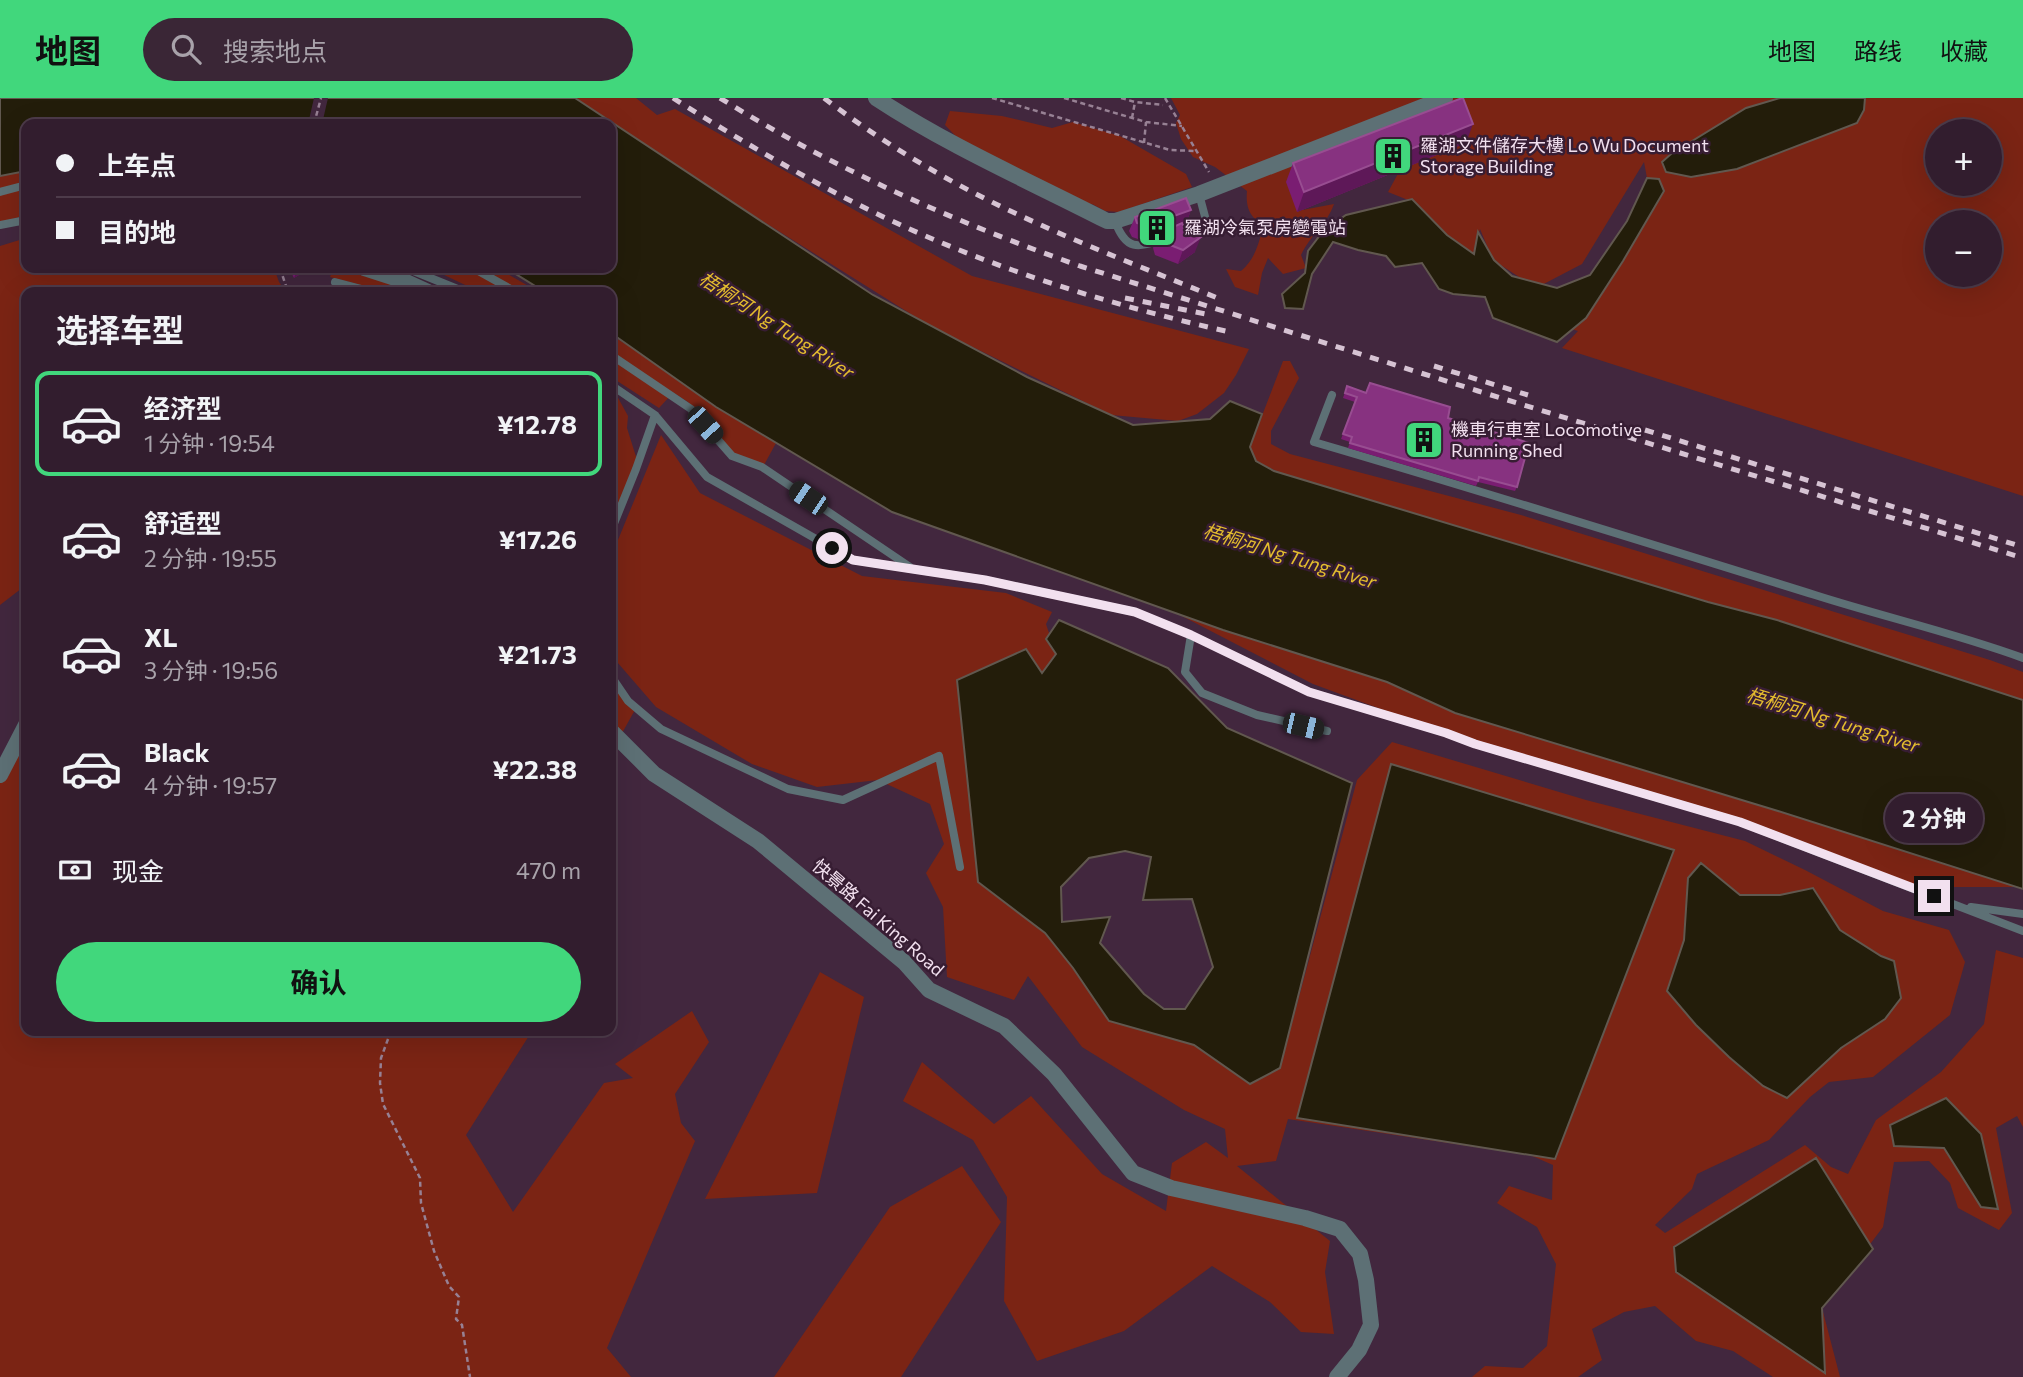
<!DOCTYPE html>
<html lang="zh">
<head>
<meta charset="utf-8">
<style>
	:root { --surface:#321d2e; --page:#3a2636; --text:#f1f3f6; --muted:#a8a2aa; --line:#4d3b4a; --accent:#41d77c }
	body { margin:0; font-family:Commissioner,"Noto Sans SC",sans-serif; background:var(--page); color:var(--text); height:100vh; display:flex; flex-direction:column; font-size:26px; white-space:nowrap }
	* { box-sizing:border-box; margin:0 }
	p { font-size:23px; color:var(--muted) }
	.icon { flex:none; width:38px; height:38px; fill:none; stroke:currentColor; stroke-width:2; stroke-linecap:round; stroke-linejoin:round }
	.map { position:relative; flex:1; overflow:hidden }
	.side { position:absolute; left:21px; top:189px; width:595px; height:749px; display:flex; flex-direction:column; background:var(--surface); border-radius:14px; box-shadow:0 7px 28px #0002,0 0 0 2px var(--line) }
	.side>* { flex:none }
	.banner { position:absolute; left:21px; top:21px; width:595px; height:154px; border-radius:14px; box-shadow:0 7px 28px #0002,0 0 0 2px var(--line); display:grid; align-content:center; height:154px; padding:0 35px; background:var(--surface) }
	.controls { position:absolute; left:1925px; top:21px; display:grid; gap:14px }
	.controls a { display:grid; place-items:center; width:77px; height:77px; border-radius:50%; background:var(--surface); box-shadow:0 7px 28px #0002,0 0 0 2px var(--line); font-size:35px }
	.end { position:absolute; width:32px; height:32px; margin:-16px; border:9px solid #f2e0ef; background:#111; box-shadow:0 0 0 4px #111 }
	.from { border-radius:50% }
	.bubble { position:absolute; height:49px; border-radius:24px; background:var(--surface); box-shadow:0 7px 28px #0002,0 0 0 2px var(--line); font-size:23px; font-weight:700; line-height:49px; text-align:center }
	.car { position:absolute; width:21px; height:42px; margin:-21px -10px; border-radius:9px; box-shadow:0 0 5px 2px #0007; background:linear-gradient(#222 24%,#8ab4d8 0 40%,#222 0 76%,#8ab4d8 0 86%,#222 0) }
	.banner b { display:flex; align-items:center; gap:24px; height:66px; font-size:26px }
	.banner b+b { border-top:2px solid var(--line) }
	.banner i { width:18px; height:18px; background:var(--text) }
	ul { padding:0; list-style:none }
	li { display:flex; align-items:center; gap:21px; height:105px; margin:0 14px 10px; padding:0 21px; border:4px solid transparent; border-radius:14px }
	li div { flex:1 }
	li b { display:block; font-size:26px }
	li em { font-style:normal; font-weight:700 }
	li.active { border-color:var(--accent) }
	li>.icon { width:63px; height:63px; stroke-width:1.5 }
	h2 { padding:0 35px; font-size:32px; line-height:84px }
	.pay { display:flex; align-items:center; gap:18px; height:77px; padding:0 35px; font-size:26px }
	.pay p { margin-inline-start:auto }
	.button { display:flex; gap:14px; margin-top:auto; padding:14px 35px }
	.button a { flex:1; height:80px; border-radius:42px; background:var(--accent); color:#111; font-size:28px; font-weight:700; line-height:80px; text-align:center }
	header { display:flex; align-items:center; gap:42px; box-sizing:border-box; height:98px; padding:0 35px; background:var(--accent); color:#111 }
	header strong { font-size:33px }
	nav { display:flex; gap:38px; margin-inline-start:auto; font-size:24px }
	.search { width:490px; height:63px; background:var(--page); display:flex; align-items:center; gap:18px; box-sizing:border-box; padding:0 24px; border-radius:38px; color:var(--muted); font-size:26px }
	.map>svg:first-child { display:block }
	.green { fill:#7b2414; fill-rule:evenodd }
	.water { fill:#231d0a; stroke:#61584f; stroke-width:2; fill-rule:evenodd }
	.pier { fill:#42273e }
	.lines { fill:none; stroke-linecap:round; stroke-linejoin:round }
	.path { stroke:#978194; stroke-width:2.5; stroke-dasharray:5 3.5; stroke-linecap:butt }
	.lane { stroke:#5d7075; stroke-width:8 }
	.street { stroke:#5d7075; stroke-width:16 }
	.rail { stroke:#d6c3d3; stroke-width:5; stroke-dasharray:9 9; stroke-linecap:butt }
	.wall { fill:#7a1d72 }
	.shaded-wall { fill:#5e1858 }
	.building { fill:#873280; stroke:#984d91; stroke-width:2 }
	.route { stroke:#f2e0ef; stroke-width:9 }
	.labels { text-anchor:middle; stroke-width:5; stroke-linejoin:round; paint-order:stroke }
	.poi-label { font-size:18px; fill:#f2e0ef; stroke:#371d33; text-anchor:start }
	.street-label { font-size:18px; fill:#f2e0ef; stroke:#371d33 }
	.water-label { font-size:19px; font-style:italic; fill:#e4bd2e; stroke:#371d33 }
</style>
</head>
<body>
<header>
<strong>地图</strong>
<div class="search"><svg class="icon" aria-label="search" viewBox="0 0 24 24"><circle cx="10" cy="10" r="6"/><path d="M15 15l6 6"/></svg>搜索地点</div>
<nav><a>地图</a><a>路线</a><a>收藏</a></nav>
</header>
<div class="map">
<svg width="2023" height="1279" viewBox="0 0 2023 1279">
	<rect width="100%" height="100%" fill="#42273e"/>
	<path class="green" d="M575 0H636L657 17 675 11 972 178 1249 251 1236 277 1224 295 1197 316 1178 323 1111 317 930 228 737 107Z
		M1171 0H2023V398L1562 250 1578 233 1532 219 1610 181 1653 112 1644 64 1582 166 1536 190 1493 162 1480 131 1472 159 1408 102 1388 94 1400 72 1297 113 1334 106C1326 128 1311 136 1301 157L1306 170 1283 176 1268 160 1262 175 1258 197 1235 189 1226 171 1241 173C1254 162 1257 150 1262 134L1271 132C1253 122 1245 114 1247 93L1215 69 1193 59 1181 41 1176 25 1180 17ZM1937 33H1990V86H1937ZM1937 124H1990V177H1937Z
		M950 13 1002 18 1052 30 1073 24 1120 38 1186 76 1192 89 1119 114 1105 113 1092 106 1083 114 974 57 945 27Z
		M26 73V117L0 125V78Z
		M26 140V170H274L279 184 286 194H26V487L0 507V148Z
		M424 170H497L539 194H480L442 176Z
		M342 173 395 185 401 188 398 194H388L330 179 332 174Z
		M611 237 642 256 724 313 776 345 764 367 732 358 688 304 611 255Z
		M611 258 671 297 659 310 611 279Z
		M1283 263H1290L1299 280 1271 333V346L1290 356 1521 417 1990 562 2023 574V602L1777 522 1708 504 1278 374 1256 363 1250 349Z
		M611 287 628 318 627 330 638 365 611 435Z
		M661 337 700 395 862 478 1006 495 1052 514 1046 526 1056 556 1042 576 978 784 1045 835 1073 870 1109 923 1280 970 1357 682 1392 644 1586 702 1745 743 1805 772 1883 813 1949 832 1965 864 1950 917 1873 979 1829 984 1810 999 1769 1042 1697 1076 1692 1091 1655 1127 1665 1135 1805 1047 1831 1069 1848 1076 1876 1022 1941 974 1984 926 1996 852 2023 860V1029L2017 1018 1996 1030 2012 1115 1999 1132 1958 1110 1950 1085 1929 1063 1894 1064 1883 1129 1822 1210 1840 1279H1773L1733 1253 1696 1243 1655 1208 1624 1214 1592 1231 1602 1262 1578 1279H1472L1485 1268 1523 1270 1547 1248 1556 1166 1537 1129 1497 1105 1509 1088 1552 1102 1553 1067 1530 1057 1288 1021 1276 1063 1237 1068 1330 1143 1325 1174 1334 1236 1301 1234 1270 1204 1212 1168 1124 1233 1037 1263 1004 1203 1007 1099 973 1042 903 1003 922 964 994 1026 1031 998 1102 1076 1166 1113 1172 1065 1206 1044 1228 1060 1225 1031 1184 1012 1082 949 1028 878 1014 902 947 879 943 809 926 775 944 746 930 706 878 682 817 689 752 666 656 609 611 557V459Z
		M1178 516 1387 584 1455 615 1778 713 2018 789H1910L1791 743 1446 635 1313 586Z
		M611 576 636 610 611 655Z
		M26 627V933H532L466 1037 513 1114 604 985 633 980 615 966 692 913 709 944 675 996 681 1025 695 1043 607 1250 631 1279H0V677Z
		M820 874 864 899 817 1095 705 1101Z
		M962 1068 1001 1124 901 1279H774L890 1109Z"/>
	<path class="water" d="M0 0H575L873 197 1027 279 1133 327 1210 321 1230 303 1262 316 1250 349 1256 363 1274 373 1708 504 1777 522 2023 602V791L1778 713 1455 615 1387 584 1223 532 892 414 716 309 611 235V194H545L506 170H611V26H26V73L0 78Z
		M1780 0H1865L1864 12 1857 25 1737 71 1691 79 1666 74 1662 64 1671 56 1746 10Z
		M1647 80 1659 81 1664 93 1623 163 1586 220 1557 244 1493 220 1485 199 1453 196 1439 191 1422 165 1395 169 1386 158 1358 152 1333 144 1312 176 1303 211 1285 210 1282 196 1305 175 1308 153 1324 132 1346 117 1412 101 1447 137 1474 156 1478 134 1494 162 1512 178 1557 190 1590 177 1627 123Z
		M1059 522 1168 570 1227 630 1352 685 1280 970 1250 986 1194 947 1109 923 1073 870 1045 835 978 784 957 582 1026 551 1042 575 1056 556 1046 541ZM1125 753 1151 759 1143 802 1192 801 1213 869 1185 911H1164L1144 896 1100 845 1110 819 1062 824 1061 789 1089 760Z
		M1391 666 1674 752 1555 1061 1297 1020Z
		M1701 765 1740 797H1780L1813 790 1840 832 1881 858 1894 863 1901 900 1885 921 1841 950 1787 1000 1763 988 1729 959 1696 927 1667 893 1684 842 1688 780Z
		M1946 1000 1981 1036 1998 1111 1981 1109 1944 1050 1894 1048 1890 1027Z
		M1816 1060 1873 1151 1822 1210 1825 1275 1676 1174 1674 1149Z"/>
	<path class="pier" d="M314 0H328L322 26H308Z"/>
	<g class="lines">
		<path class="path" d="M992 0 1170 52 1196 53
			M1064 0 1146 24 1182 28
			M1121 0 1135 4 1163 7
			M1165 0 1209 74
			M1132 20 1135 4
			M314 26 321 0
			M1144 45 1146 24
			M280 170 288 194
			M391 933 381 960 380 985 383 1006 420 1080 421 1105 434 1153 449 1188 459 1199 456 1221 462 1227 470 1279"/>
		<path class="lane" d="M0 94 26 87
			M1115 123C1126 153 1137 150 1164 141
			M0 127 26 122
			M1186 133 1207 126 1199 96
			M406 170 465 194
			M473 170 516 194
			M335 184 373 194
			M611 257 691 311 732 358 762 369 910 469
			M611 287 655 317 707 379 853 462 985 482 1135 514 1191 537 1185 574 1202 595 1257 617 1327 633
			M1332 297 1314 344C1482 393 1648 445 1815 497 1884 519 1955 535 2023 560
			M611 433 636 371 655 317
			M1191 537 1309 594 1446 635 1475 646 1740 724 2023 833
			M611 578 628 603 661 631 788 691 843 702 939 658 960 769
			M1971 809 2023 816"/>
		<path class="street" d="M876 0C949 48 1029 83 1107 123H1115L1199 96 1445 0
			M364 170 404 183 428 194
			M611 633 654 676 758 743 904 864 929 892 1004 928 1054 976 1133 1075 1171 1090 1305 1120 1340 1131 1360 1156 1366 1182 1371 1227 1359 1252 1337 1279
			M0 677 26 627"/>
		<path class="rail" d="M673 0C733 38 794 74 857 106 976 166 1105 206 1234 235
			M720 0C834 71 955 124 1080 168L1478 293 2023 460
			M824 0C879 42 938 78 1000 108 1072 143 1147 171 1220 201
			M1125 200 1211 217
			M1434 268 1528 297
			M1645 332 2023 449"/>
	</g>
	<path class="wall" d="M1466 45 1297 114 1286 84 1293 65Z
		M1191 112 1186 126 1183 127 1195 154 1178 166 1155 157 1153 150 1158 136 1141 142 1132 139 1129 133 1135 119Z
		M289 170H308L307 172 294 180Z
		M1347 288 1448 320 1517 389 1515 393 1478 384 1476 388 1348 350 1350 344 1341 341 1355 304 1343 300Z"/>
	<path class="shaded-wall" d="M1473 26 1466 45 1297 114 1304 94Z
		M1191 112 1186 126 1141 142 1146 128Z
		M1201 139 1195 154 1178 166 1183 152Z
		M305 170H308L307 172 294 180 296 175Z"/>
	<path class="building" d="M1462 0H1463L1473 26 1304 94 1293 65Z
		M1186 100 1191 112 1146 128 1137 125 1135 119Z
		M1182 125 1186 132 1194 129 1201 139 1183 152 1160 143 1158 136Z
		M293 170H305L296 175Z
		M1370 285 1450 309 1448 320 1529 345 1517 389 1479 379 1478 383 1350 345 1352 339 1343 336 1357 299 1345 295 1347 288 1366 295Z"/>
	<g class="lines">
		<path class="route" d="M832 450 853 462 985 482 1135 514 1191 537 1309 594 1446 635 1475 646 1740 724 1934 798"/>
	</g>
	<defs>
		<g id="building-square" transform="scale(2.0125)"><rect x="-9" y="-9" width="18" height="18" rx="4" fill="#41d77c" stroke="#371d33"/><path d="M-4-6H4V6H1V3H-1V6H-4ZM-2.5-4.3h1.7v1.8h-1.7ZM.8-4.3h1.7v1.8H.8ZM-2.5-1h1.7V.8h-1.7ZM.8-1h1.7V.8H.8Z" fill="#111"/></g>
	</defs>
	<g fill-rule="evenodd">
		<use href="#building-square" x="1393" y="58"/>
		<use href="#building-square" x="1157" y="130"/>
		<use href="#building-square" x="1424" y="342"/>
	</g>
	<g class="labels">
		<g class="poi-label">
			<text x="1420" y="54">羅湖文件儲存大樓 Lo Wu Document<tspan x="1420" dy="21">Storage Building</tspan></text>
			<text x="1184" y="136">羅湖冷氣泵房變電站</text>
			<text x="1451" y="338">機車行車室 Locomotive<tspan x="1451" dy="21">Running Shed</tspan></text>
		</g>
		<g class="street-label">
			<text transform="translate(878 820) rotate(41)" y="6">快景路 Fai King Road</text>
		</g>
		<g class="water-label">
			<text transform="translate(777 227) rotate(33)" y="7">梧桐河 Ng Tung River</text>
			<text transform="translate(1290 458) rotate(17)" y="7">梧桐河 Ng Tung River</text>
			<text transform="translate(1833 622) rotate(17)" y="7">梧桐河 Ng Tung River</text>
		</g>
	</g>
</svg>
<div class="controls">
<a>+</a>
<a>−</a>
</div>
<i class="end from" style="left:832px;top:450px"></i>
<i class="end" style="left:1934px;top:798px"></i>
<div class="bubble" style="left:1885px;top:696px;width:98px">2 分钟</div>
<i class="car" style="left:705px;top:327px;rotate:138deg"></i>
<i class="car" style="left:808px;top:400px;rotate:304deg"></i>
<i class="car" style="left:1303px;top:628px;rotate:103deg"></i>
<div class="banner">
<b><i class="from"></i>上车点</b>
<b><i></i>目的地</b>
</div>
<section class="side">
<h2>选择车型</h2>
<ul>
<li class="active"><svg class="icon" aria-label="car" viewBox="0 0 24 24"><path d="M5 17H2v-5l4-1 3-4h7l3 4 3 1v5h-3M9 17h6M6 11h13"/><circle cx="7" cy="17" r="2"/><circle cx="17" cy="17" r="2"/></svg><div><b>经济型</b><p>1 分钟 · 19:54</p></div><em>¥12.78</em></li>
<li><svg class="icon" aria-label="car" viewBox="0 0 24 24"><path d="M5 17H2v-5l4-1 3-4h7l3 4 3 1v5h-3M9 17h6M6 11h13"/><circle cx="7" cy="17" r="2"/><circle cx="17" cy="17" r="2"/></svg><div><b>舒适型</b><p>2 分钟 · 19:55</p></div><em>¥17.26</em></li>
<li><svg class="icon" aria-label="car" viewBox="0 0 24 24"><path d="M5 17H2v-5l4-1 3-4h7l3 4 3 1v5h-3M9 17h6M6 11h13"/><circle cx="7" cy="17" r="2"/><circle cx="17" cy="17" r="2"/></svg><div><b>XL</b><p>3 分钟 · 19:56</p></div><em>¥21.73</em></li>
<li><svg class="icon" aria-label="car" viewBox="0 0 24 24"><path d="M5 17H2v-5l4-1 3-4h7l3 4 3 1v5h-3M9 17h6M6 11h13"/><circle cx="7" cy="17" r="2"/><circle cx="17" cy="17" r="2"/></svg><div><b>Black</b><p>4 分钟 · 19:57</p></div><em>¥22.38</em></li>
</ul>
<div class="pay"><svg class="icon" aria-label="cash" viewBox="0 0 24 24"><path d="M3 7h18v10H3z"/><circle cx="12" cy="12" r="2"/></svg>现金<p>470 m</p></div>
<div class="button"><a>确认</a></div>
</section>
</div>
</body>
</html>
